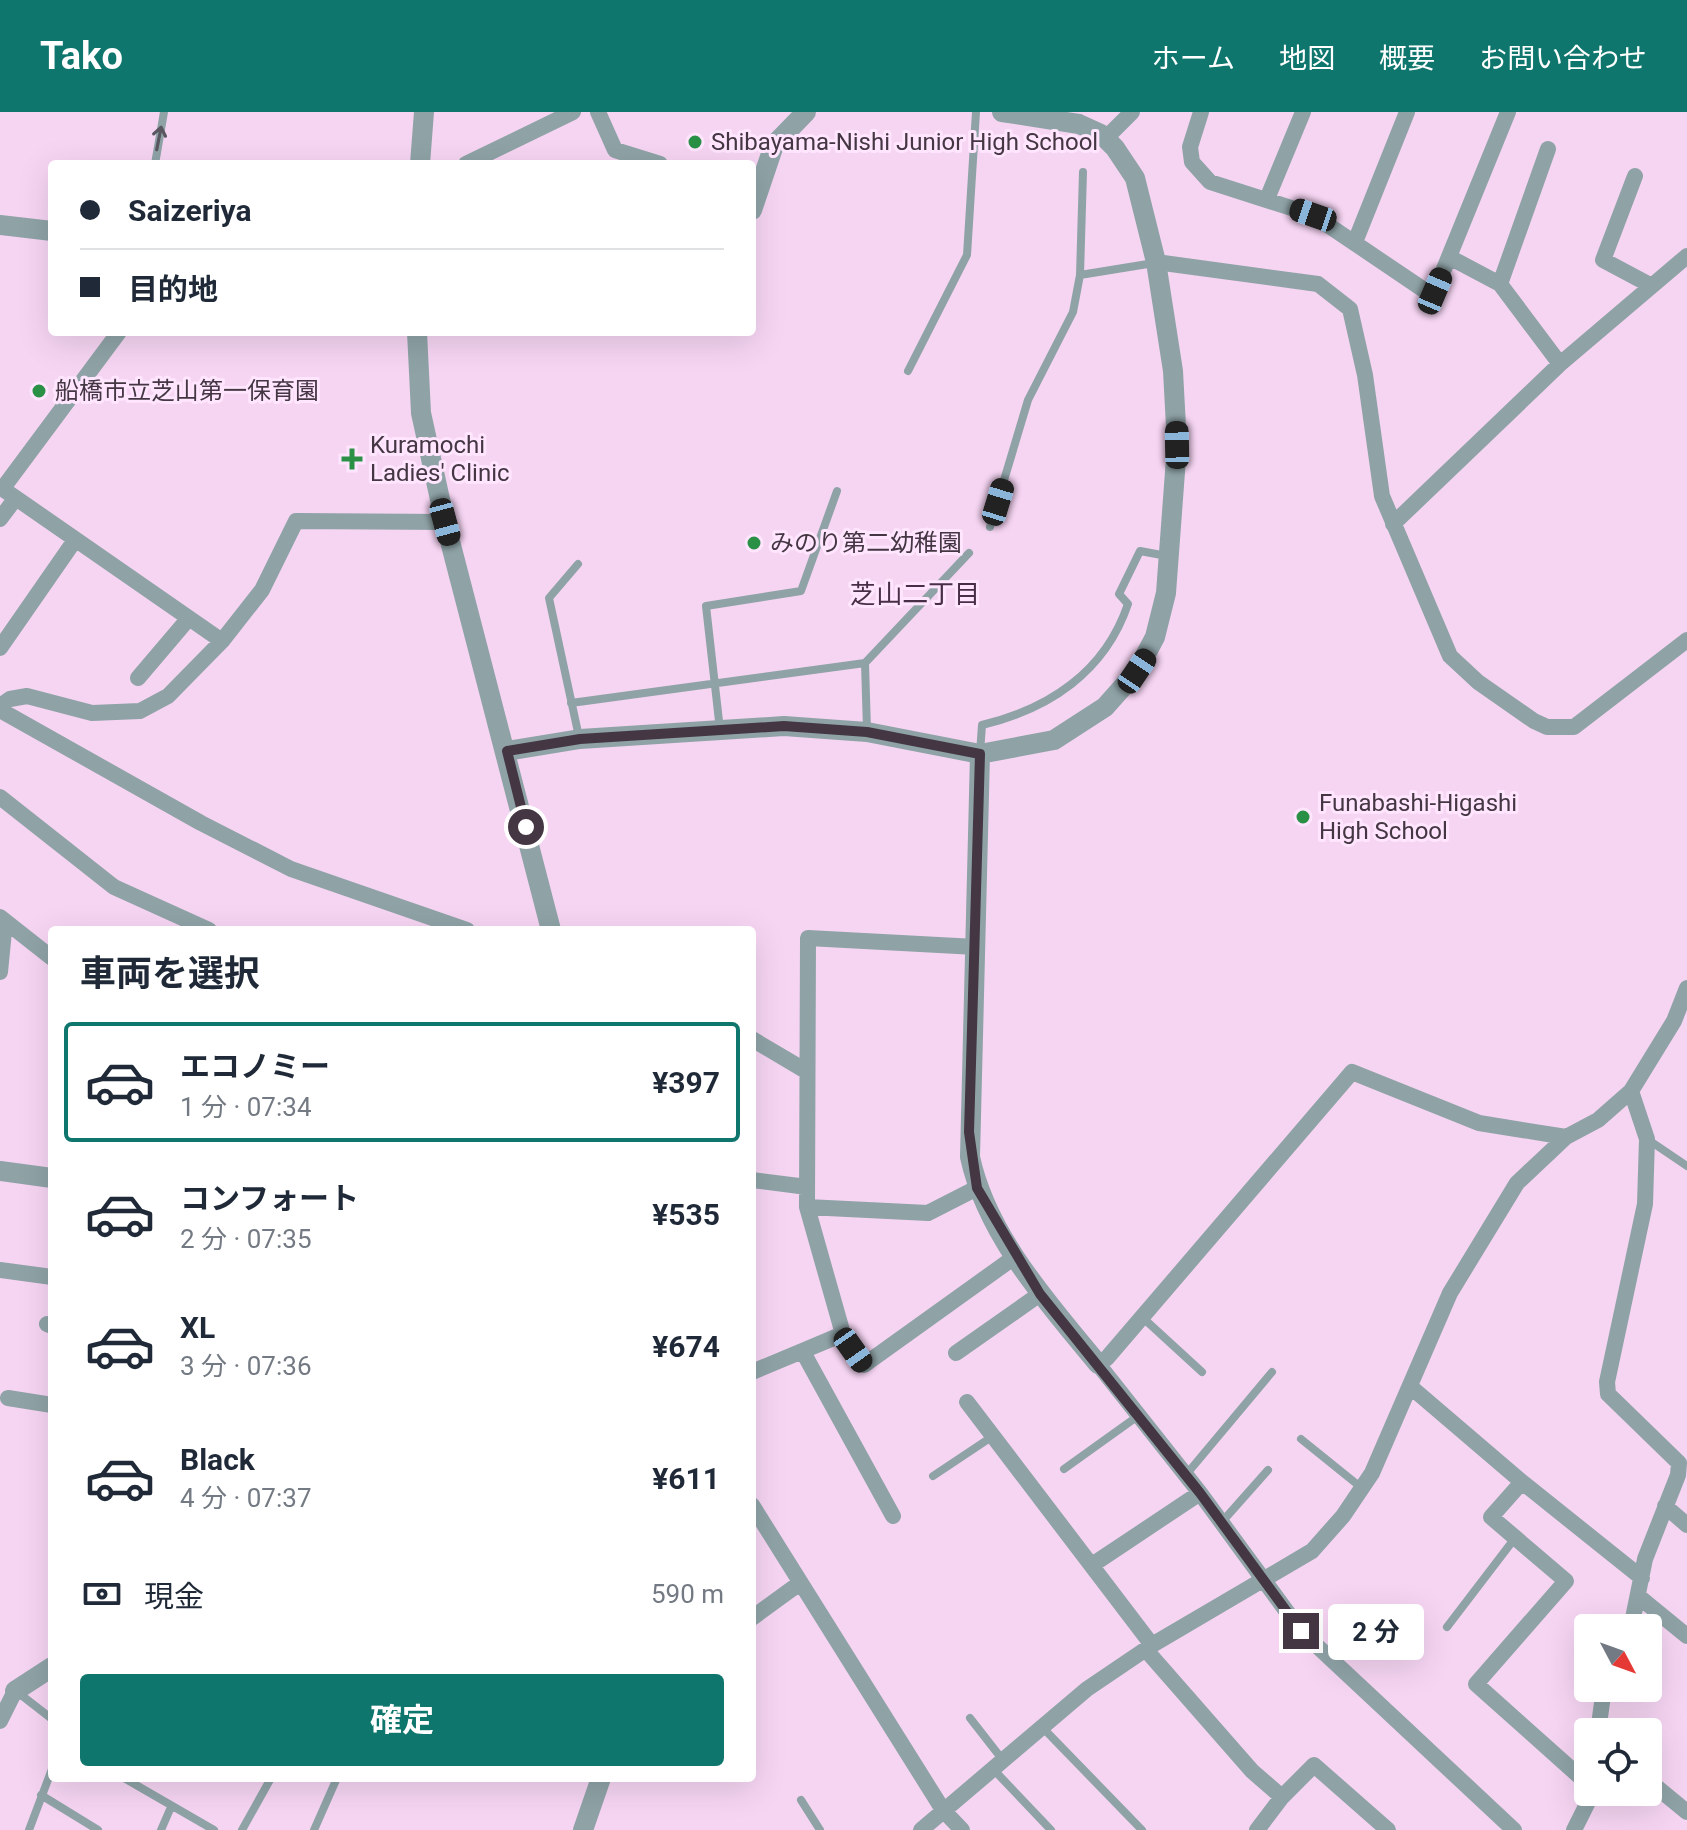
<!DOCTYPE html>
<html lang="ja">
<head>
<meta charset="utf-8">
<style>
	:root { --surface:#fff; --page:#f6f6f7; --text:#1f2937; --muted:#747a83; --line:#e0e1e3; --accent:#0f766e }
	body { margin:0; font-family:Roboto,"Noto Sans JP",sans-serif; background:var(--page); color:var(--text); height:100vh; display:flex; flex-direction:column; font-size:30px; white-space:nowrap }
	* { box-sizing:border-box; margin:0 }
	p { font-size:26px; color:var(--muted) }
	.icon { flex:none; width:44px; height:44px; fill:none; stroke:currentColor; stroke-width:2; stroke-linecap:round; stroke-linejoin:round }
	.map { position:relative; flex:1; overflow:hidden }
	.sheet { position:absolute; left:48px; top:814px; width:708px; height:856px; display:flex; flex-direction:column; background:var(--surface); border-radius:8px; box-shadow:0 8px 32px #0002 }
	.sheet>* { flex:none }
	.banner { position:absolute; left:48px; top:48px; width:708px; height:176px; border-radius:8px; box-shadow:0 8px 32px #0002; display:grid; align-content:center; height:176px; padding:0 32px; background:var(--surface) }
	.needle { width:52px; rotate:131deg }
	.controls { position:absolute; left:1574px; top:1502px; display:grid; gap:16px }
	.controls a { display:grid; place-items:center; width:88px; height:88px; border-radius:8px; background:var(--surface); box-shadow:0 8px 32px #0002; font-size:40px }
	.end { position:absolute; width:36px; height:36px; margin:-18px; border:10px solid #443743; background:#fff; box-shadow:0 0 0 4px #fff }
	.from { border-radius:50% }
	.bubble { position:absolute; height:56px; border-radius:8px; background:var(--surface); box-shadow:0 8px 32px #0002; font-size:26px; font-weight:700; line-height:56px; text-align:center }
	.car { position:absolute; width:24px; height:48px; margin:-24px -12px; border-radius:10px; box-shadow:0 0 6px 2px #0007; background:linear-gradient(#222 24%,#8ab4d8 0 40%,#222 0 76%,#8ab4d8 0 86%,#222 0) }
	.banner b { display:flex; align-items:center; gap:28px; height:76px; font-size:30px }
	.banner b+b { border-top:2px solid var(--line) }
	.banner i { width:20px; height:20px; background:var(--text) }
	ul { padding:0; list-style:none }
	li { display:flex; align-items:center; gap:24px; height:120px; margin:0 16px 12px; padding:0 16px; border:4px solid transparent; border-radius:8px }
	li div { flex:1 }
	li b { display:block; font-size:30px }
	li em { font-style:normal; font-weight:700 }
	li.selected { border-color:var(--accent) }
	li>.icon { width:72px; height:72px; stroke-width:1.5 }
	h2 { padding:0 32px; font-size:36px; line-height:96px }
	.pay { display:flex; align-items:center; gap:20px; height:88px; padding:0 32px; font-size:30px }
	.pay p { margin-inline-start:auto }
	.cta { display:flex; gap:16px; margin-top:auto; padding:16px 32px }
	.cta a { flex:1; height:92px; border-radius:8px; background:var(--accent); color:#fff; font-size:32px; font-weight:700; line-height:92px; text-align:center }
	header { display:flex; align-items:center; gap:48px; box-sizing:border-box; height:112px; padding:0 40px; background:var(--accent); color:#fff }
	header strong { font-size:38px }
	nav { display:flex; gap:44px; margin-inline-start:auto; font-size:28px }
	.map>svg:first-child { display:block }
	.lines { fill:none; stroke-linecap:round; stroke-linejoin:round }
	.service { stroke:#8fa3a7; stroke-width:8 }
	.minor { stroke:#8fa3a7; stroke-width:16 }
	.tertiary { stroke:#8fa3a7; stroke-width:20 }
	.oneway { stroke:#5a5761 }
	.route { stroke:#443743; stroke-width:10 }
	.poi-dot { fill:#2a9046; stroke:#ffe5fd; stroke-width:3 }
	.labels { text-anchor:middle; stroke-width:6; stroke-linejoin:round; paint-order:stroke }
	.poi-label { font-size:24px; fill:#443743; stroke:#ffe5fd; text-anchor:start }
	.neighbourhood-label { font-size:26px; fill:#482f47; stroke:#ffe5fd }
</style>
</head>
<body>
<header>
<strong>Tako</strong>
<nav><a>ホーム</a><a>地図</a><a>概要</a><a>お問い合わせ</a></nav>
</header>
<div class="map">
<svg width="1687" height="1718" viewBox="0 0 1687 1718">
	<rect width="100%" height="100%" fill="#f6d5f3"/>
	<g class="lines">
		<path class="service" d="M155 52 164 0
			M1080 163 1154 151
			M908 259 967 143 976 0
			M990 415 1028 288 1073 200 1080 163 1083 60
			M578 452 549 486 579 625
			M865 551 867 618
			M571 591 865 551 969 441
			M720 618 706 494 801 479 837 379
			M980 641 982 613C1049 597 1105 560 1128 492L1119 482 1140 439 1167 444
			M1647 1027 1687 1054
			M1142 1205 1202 1260
			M1301 1327 1363 1377
			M1064 1357 1138 1304
			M933 1364 993 1324
			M1185 1364 1272 1260
			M1221 1411 1268 1358
			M1447 1515 1515 1426
			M16 1579 52 1607
			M970 1606 1002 1647
			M1042 1615 1142 1718
			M993 1657 1051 1718
			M124 1666 214 1718
			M41 1683 98 1718
			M801 1688 820 1718
			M29 1718 52 1657
			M161 1718 171 1695
			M242 1718 271 1666
			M314 1718 337 1666"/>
		<path class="minor" d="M598 0 615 38 660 52
			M1201 0 1190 35 1192 50 1210 70 1313 103 1427 180 1435 179 1508 0
			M1106 26 1132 0
			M466 52 573 0
			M1635 64 1603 148 1650 173
			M1267 87 1303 0
			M1355 130 1407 0
			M1449 145 1500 172 1560 252
			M1156 150 1318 172 1350 197 1365 263 1382 384 1450 544 1478 570 1534 609 1547 615H1574L1687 528
			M1500 172 1548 37
			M0 375 222 529
			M3 376 119 220
			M0 407 15 387
			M1393 412 1560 252 1687 144
			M0 536 75 428
			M138 566 189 506
			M0 594 10 587 27 584 92 601 140 599 168 584 222 529 262 478 296 409 445 410
			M0 598 201 711 291 757 467 818
			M0 685 114 775 209 818
			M0 805 52 846
			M976 835 808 826 807 1095 843 1222 864 1253 1016 1144
			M0 860 5 809
			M752 927 806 959
			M1631 979 1647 1027 1645 1092 1607 1270 1608 1282 1679 1351 1678 1363 1645 1447 1631 1516
			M752 1068 807 1075
			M807 1095 928 1101 977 1076
			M0 1158 52 1165
			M47 1212 52 1214
			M803 1240 893 1404
			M956 1241 1040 1182
			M752 1260 843 1222
			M1412 1276 1522 1370 1491 1405 1566 1469 1476 1572 1588 1672
			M8 1286 52 1293
			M967 1290 1152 1533
			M1522 1370 1642 1466
			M752 1393 943 1698 962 1718
			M1665 1394 1687 1413
			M1092 1453 1200 1381
			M1638 1484 1687 1524
			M752 1506 800 1471
			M1146 1538 1252 1659 1282 1685 1257 1718
			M0 1609 15 1579
			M1598 1620 1604 1576
			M1648 1668 1687 1700
			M1282 1685 1314 1653 1388 1718
			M921 1718 1087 1577 1152 1533 1312 1439 1343 1404 1372 1361 1450 1181 1517 1071 1566 1025 1598 1008 1631 979 1674 909 1687 876
			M1514 1718 1301 1519 1200 1381 1098 1252 1107 1246 1352 960 1479 1011 1566 1025
			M1574 1718 1593 1680"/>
		<path class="tertiary" d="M420 52 424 0
			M752 98 774 33 806 0
			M0 113 52 119
			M417 220 421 301 445 410 551 818
			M507 639 580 627 784 614 867 620 980 642 1054 628 1105 595 1137 559 1155 525 1166 481 1177 333 1173 259 1156 150 1135 66 1115 36 1101 22 1079 12 1002 0
			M980 642 970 1045C987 1124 1048 1191 1098 1252
			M0 1059 52 1066
			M15 1579 52 1555
			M583 1718 601 1666"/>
	</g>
	<defs><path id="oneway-shaft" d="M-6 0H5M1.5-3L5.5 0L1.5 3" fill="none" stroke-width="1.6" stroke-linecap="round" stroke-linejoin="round" transform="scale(2)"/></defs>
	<use class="oneway" href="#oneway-shaft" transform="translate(159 26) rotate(-79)"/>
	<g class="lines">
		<path class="route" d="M526 715 507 639 580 627 784 614 867 620 980 642 969 1020 977 1076 1040 1182 1200 1381 1301 1519"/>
	</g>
	<g class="poi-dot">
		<circle cx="695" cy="30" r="8"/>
		<circle cx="39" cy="279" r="8"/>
		<path d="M348 335h8v8h8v8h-8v8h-8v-8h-8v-8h8z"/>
		<circle cx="754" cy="431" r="8"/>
		<circle cx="1303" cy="705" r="8"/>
	</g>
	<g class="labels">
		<g class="poi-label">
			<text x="711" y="38">Shibayama-Nishi Junior High School</text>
			<text x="55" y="287">船橋市立芝山第一保育園</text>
			<text x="370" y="341">Kuramochi<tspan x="370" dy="28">Ladies' Clinic</tspan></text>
			<text x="770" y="439">みのり第二幼稚園</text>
			<text x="1319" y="699">Funabashi-Higashi<tspan x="1319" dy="28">High School</tspan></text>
		</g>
		<g class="neighbourhood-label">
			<text x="915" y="491">芝山二丁目</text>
		</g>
	</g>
</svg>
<div class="controls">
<a><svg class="needle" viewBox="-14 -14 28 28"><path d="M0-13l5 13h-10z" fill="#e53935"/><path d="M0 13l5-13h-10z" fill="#747a83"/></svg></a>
<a><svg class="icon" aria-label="locate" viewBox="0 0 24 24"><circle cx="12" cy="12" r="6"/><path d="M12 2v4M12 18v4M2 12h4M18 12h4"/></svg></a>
</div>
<i class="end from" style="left:526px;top:715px"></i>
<i class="end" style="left:1301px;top:1519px"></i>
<div class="bubble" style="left:1328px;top:1492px;width:96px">2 分</div>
<i class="car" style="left:1313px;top:103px;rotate:289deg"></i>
<i class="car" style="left:1435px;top:179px;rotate:23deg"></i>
<i class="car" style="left:1177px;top:333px;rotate:359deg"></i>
<i class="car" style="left:998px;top:390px;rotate:17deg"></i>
<i class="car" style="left:445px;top:410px;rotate:165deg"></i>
<i class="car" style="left:1137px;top:559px;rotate:34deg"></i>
<i class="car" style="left:853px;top:1238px;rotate:145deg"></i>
<div class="banner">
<b><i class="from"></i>Saizeriya</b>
<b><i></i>目的地</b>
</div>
<section class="sheet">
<h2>車両を選択</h2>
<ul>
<li class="selected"><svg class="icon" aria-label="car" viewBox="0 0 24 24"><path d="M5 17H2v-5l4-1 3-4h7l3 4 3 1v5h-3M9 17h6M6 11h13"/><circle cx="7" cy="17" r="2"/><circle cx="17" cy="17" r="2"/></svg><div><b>エコノミー</b><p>1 分 · 07:34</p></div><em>¥397</em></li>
<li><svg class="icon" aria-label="car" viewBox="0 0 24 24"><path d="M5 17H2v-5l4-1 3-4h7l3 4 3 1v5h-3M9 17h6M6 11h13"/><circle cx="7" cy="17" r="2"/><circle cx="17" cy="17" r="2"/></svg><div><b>コンフォート</b><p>2 分 · 07:35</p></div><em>¥535</em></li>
<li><svg class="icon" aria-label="car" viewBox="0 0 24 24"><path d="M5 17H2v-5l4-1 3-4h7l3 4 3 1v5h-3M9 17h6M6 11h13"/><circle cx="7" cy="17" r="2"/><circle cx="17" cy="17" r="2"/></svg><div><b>XL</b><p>3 分 · 07:36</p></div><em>¥674</em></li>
<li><svg class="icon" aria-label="car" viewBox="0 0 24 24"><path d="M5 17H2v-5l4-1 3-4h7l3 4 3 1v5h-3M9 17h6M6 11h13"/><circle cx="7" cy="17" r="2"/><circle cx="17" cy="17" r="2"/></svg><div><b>Black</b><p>4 分 · 07:37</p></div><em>¥611</em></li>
</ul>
<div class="pay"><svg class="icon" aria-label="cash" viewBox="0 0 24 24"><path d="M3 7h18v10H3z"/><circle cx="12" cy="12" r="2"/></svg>現金<p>590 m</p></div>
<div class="cta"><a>確定</a></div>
</section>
</div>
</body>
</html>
